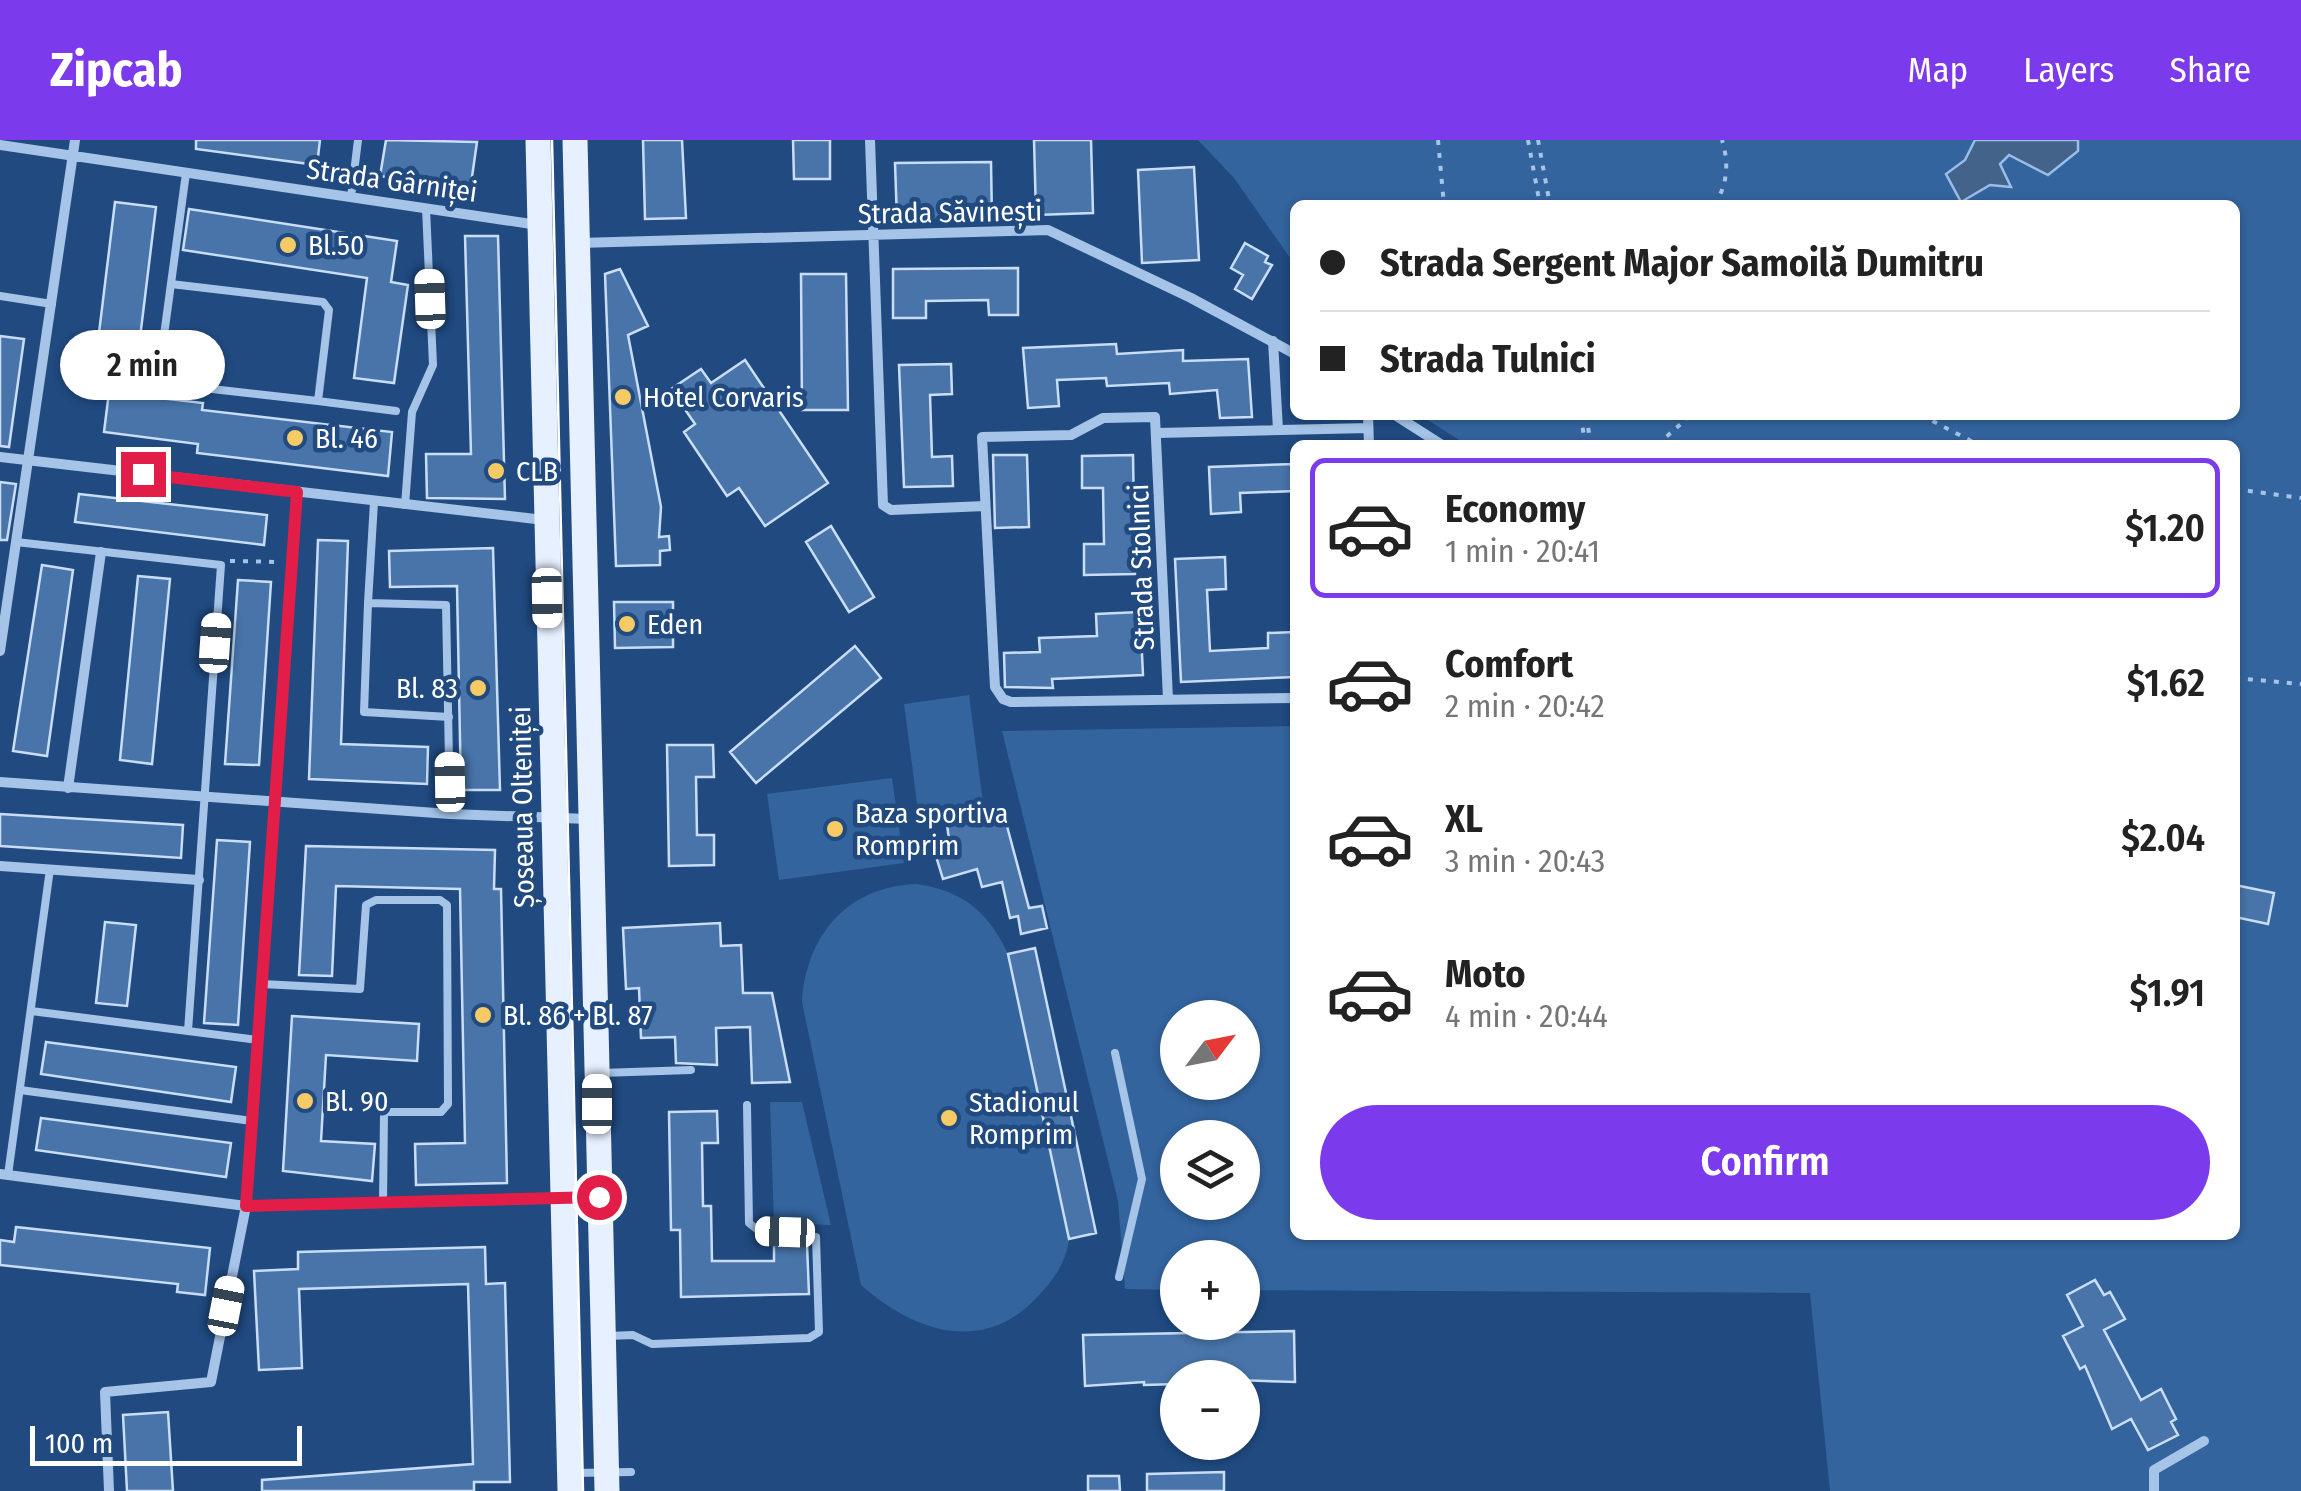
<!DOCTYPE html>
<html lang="en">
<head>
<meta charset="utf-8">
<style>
	:root { --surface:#fff; --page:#f2f2f2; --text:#222; --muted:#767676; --line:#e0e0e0; --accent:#7c3aed }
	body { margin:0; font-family:"Fira Sans Condensed",sans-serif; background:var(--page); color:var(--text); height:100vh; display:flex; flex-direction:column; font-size:38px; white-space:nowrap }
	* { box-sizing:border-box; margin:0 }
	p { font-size:32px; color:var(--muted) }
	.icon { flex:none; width:55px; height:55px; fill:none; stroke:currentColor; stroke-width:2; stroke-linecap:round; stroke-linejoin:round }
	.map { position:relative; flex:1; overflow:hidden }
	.drawer { position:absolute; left:1290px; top:300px; width:950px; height:800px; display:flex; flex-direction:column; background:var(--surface); border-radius:15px; box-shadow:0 2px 8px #0004 }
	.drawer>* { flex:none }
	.banner { position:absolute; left:1290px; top:60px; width:950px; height:220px; border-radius:15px; box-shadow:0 2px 8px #0004; display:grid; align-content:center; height:220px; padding:0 30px; background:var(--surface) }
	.needle { width:65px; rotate:58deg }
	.buttons { position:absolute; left:1160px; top:860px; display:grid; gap:20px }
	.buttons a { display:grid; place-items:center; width:100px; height:100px; border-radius:50%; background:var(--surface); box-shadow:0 2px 8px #0004; font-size:50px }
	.scale { position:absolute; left:30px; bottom:25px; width:272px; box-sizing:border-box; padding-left:10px; border:5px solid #fff; border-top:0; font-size:28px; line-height:35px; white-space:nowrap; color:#fff; -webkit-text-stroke:8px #204a80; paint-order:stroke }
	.end { position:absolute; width:45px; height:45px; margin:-22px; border:12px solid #e11d48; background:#fff; box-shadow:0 0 0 5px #fff }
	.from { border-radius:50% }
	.bubble { position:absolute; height:70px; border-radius:35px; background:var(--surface); box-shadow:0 2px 8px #0004; font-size:32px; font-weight:600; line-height:70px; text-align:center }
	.car { position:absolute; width:30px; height:60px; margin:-30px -15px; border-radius:12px; box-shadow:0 0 8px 2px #0007; background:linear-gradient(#fff 24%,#345 0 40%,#fff 0 76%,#345 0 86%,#fff 0) }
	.banner b { display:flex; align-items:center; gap:35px; height:95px; font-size:38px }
	.banner b+b { border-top:2px solid var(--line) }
	.banner i { width:25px; height:25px; background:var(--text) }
	ul { padding:18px 0 0; list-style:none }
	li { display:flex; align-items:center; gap:30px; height:140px; margin:0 20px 15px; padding:0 10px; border:5px solid transparent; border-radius:15px }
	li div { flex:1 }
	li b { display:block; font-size:38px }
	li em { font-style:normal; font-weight:600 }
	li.on { border-color:var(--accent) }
	li>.icon { width:90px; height:90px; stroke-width:1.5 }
	.action { display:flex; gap:20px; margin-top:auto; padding:20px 30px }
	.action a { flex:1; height:115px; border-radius:60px; background:var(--accent); color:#fff; font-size:40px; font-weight:600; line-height:115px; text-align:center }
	header { display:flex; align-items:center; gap:60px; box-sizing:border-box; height:140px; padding:0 50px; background:var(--accent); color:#fff }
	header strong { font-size:48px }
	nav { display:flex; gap:55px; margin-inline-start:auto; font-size:35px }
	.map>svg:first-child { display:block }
	.green { fill:#33649e; fill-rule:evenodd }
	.water { fill:#44638a; stroke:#98bee9; stroke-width:2.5 }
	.building { fill:#4874a9; stroke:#c9def6; stroke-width:2.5 }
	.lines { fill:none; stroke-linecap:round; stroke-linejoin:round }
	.path { stroke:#a5c4e8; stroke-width:4; stroke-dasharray:5 8; stroke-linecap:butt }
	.lane { stroke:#a5c4e8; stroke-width:8 }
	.street { stroke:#a5c4e8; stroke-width:10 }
	.primary { stroke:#e7f0fe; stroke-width:25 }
	.tram { stroke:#fff; stroke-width:2.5 }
	.route { stroke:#e11d48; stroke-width:12 }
	.poi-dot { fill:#f6cb65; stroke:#204a80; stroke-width:4 }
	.labels { text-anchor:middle; stroke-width:9; stroke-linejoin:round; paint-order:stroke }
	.street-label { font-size:28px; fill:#fff; stroke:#204a80 }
	.poi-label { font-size:28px; fill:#fff; stroke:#204a80; text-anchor:start }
</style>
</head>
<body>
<header>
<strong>Zipcab</strong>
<nav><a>Map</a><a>Layers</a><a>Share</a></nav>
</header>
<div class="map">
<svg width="2301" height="1351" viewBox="0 0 2301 1351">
	<rect width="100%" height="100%" fill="#204a80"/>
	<path class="green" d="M1198 0H2301V1351H1830L1810 1153 1243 1150 1242 1118H1178L1177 1150 1125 1149 1118 1061 1002 591 1295 586V1095H2235V305H1467L1420 275H2235V65H1295V125L1234 38ZM1178 878H1242V942H1178ZM1178 998H1242V1062H1178Z
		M969 555 984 670 919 678 904 564Z
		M892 638 904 723 779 740 767 654Z
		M917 744C964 751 988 772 1008 814L1035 808 1096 1093 1069 1099C1066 1122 1055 1138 1040 1154 986 1216 915 1193 861 1145L802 862C806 795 848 746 917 744Z
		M770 962H802L831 1085 774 1083Z"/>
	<path class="water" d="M1975 0H2078V11L2048 35 2009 15 2000 24 2011 47 1990 45 1961 62 1946 34 1965 20Z"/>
	<path class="building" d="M196 0H320L317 25 196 9Z
		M386 0 477 2 470 51 380 36Z
		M643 0H682L686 78 645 79Z
		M793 0H830V39H794Z
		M1034 0H1091L1093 73 1036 75Z
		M991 22 992 80 897 81 895 23Z
		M1194 27 1199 120 1142 123 1138 30Z
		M115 62 156 67 133 255 203 263 202 270 392 292 388 336 197 313 198 304 104 292 109 252 92 250Z
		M189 69 397 101 391 142 408 145 394 243 354 238 367 138 183 110Z
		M465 96H498L505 359 427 358 426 314H471Z
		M1245 103 1268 116 1265 122 1272 125 1252 159 1235 149 1243 135 1231 128Z
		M1018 128V175H989L988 160 926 161V178H893V129Z
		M620 129 648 186 628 195 661 367 659 397 669 396 670 410 660 411V425L616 426 605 134Z
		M801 134H846L848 270H802Z
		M0 196 24 199 9 307 0 306Z
		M1116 204 1117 214 1183 210V221L1248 219 1252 277 1220 278 1217 250 1170 254 1169 243 1107 246 1106 238 1057 240 1059 266 1028 268 1023 208Z
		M745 220 828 343 765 386 739 348 727 356 684 292 695 284 671 249 701 229 711 243Z
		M951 224 952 254 930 255 932 317 952 316 953 346 904 347 899 225Z
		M993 315H1027L1029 387 995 388Z
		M1133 315 1135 434 1084 435V404H1104L1103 348H1082V316Z
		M1295 324V351L1240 353 1241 372 1211 374 1209 327Z
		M0 342 16 344 7 400H0Z
		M79 354 267 375 264 405 75 382Z
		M831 386 874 457 849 472 806 402Z
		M318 400 348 401 341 604 428 607 427 644 309 639Z
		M493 408 500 650H461L457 446 390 447 389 411Z
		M1225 417 1226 449 1207 450 1210 511 1268 508V493L1295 492V537L1181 542 1175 419Z
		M42 425 73 430 47 616 13 611Z
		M138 436 170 439 152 624 120 620Z
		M238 440 271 442 259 625 225 624Z
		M614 462H673V507L615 508Z
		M1140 472 1143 535 1052 539 1053 548 1005 547 1004 513 1040 512 1039 498 1097 496 1096 474Z
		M855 506 881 538 756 643 730 612Z
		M667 605H713L714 637H696L697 695H714V725L669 726Z
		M0 674 183 685 181 718 0 706Z
		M1004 675 1029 768 1042 766 1047 788 1021 794 1018 776 1010 778 1002 742 982 747 977 729 943 739 935 713 950 708 947 684Z
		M217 700 250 702 238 885 204 883Z
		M306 706 495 710 494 749H501L507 1043 416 1045 415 1004 465 1003 460 749 336 746 332 836 299 835Z
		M2235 745 2274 753 2268 784 2235 777Z
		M105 782 136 785 127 866 96 863Z
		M720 783 721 806 741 805 743 853H772L790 942 752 943 750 887 716 888 717 925 676 923 675 897 641 898 639 848 626 849 623 788Z
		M1035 808 1096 1093 1069 1099 1008 814Z
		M292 876 419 884 417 921 326 915 321 1001 375 1004 372 1041 283 1031Z
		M46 902 236 927 231 962 41 934Z
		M717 971 718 1003H702L703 1066H711L712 1121H774V1105L807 1104 809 1154 681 1157 680 1090H671L669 972Z
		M41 978 231 1003 226 1037 36 1010Z
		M16 1087 210 1108 205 1155 177 1152 178 1144 0 1125V1100L14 1102Z
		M485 1107 486 1144 505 1143 510 1342H474V1351H262V1340L473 1324 468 1144 299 1149 302 1228 259 1230 254 1131 298 1129V1112Z
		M2095 1140 2104 1155 2110 1152 2125 1179 2104 1190 2141 1260 2161 1249 2176 1279 2171 1282 2178 1295 2148 1310 2131 1279 2112 1289 2085 1226 2080 1229 2063 1196 2083 1186 2067 1155Z
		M1294 1191 1295 1242 1178 1238V1244L1144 1245V1242L1085 1246 1083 1195Z
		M168 1272 173 1351H127L123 1275Z
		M1224 1332V1351H1147V1334Z
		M1088 1336H1119L1120 1351H1088Z"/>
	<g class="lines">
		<path class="path" d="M1438 0 1444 65
			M1528 0 1540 65
			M1538 0 1550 65
			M1714 65C1728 45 1729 23 1722 0
			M1580 275 1586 305
			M1586 275 1591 305
			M1921 275 1979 305
			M1657 305 1691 275
			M2235 349 2301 358
			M230 421 280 422
			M2235 538 2301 544"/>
		<path class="lane" d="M351 57 358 0
			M171 144 323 162 329 170 318 261 168 244 159 232C168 165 177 99 186 33
			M0 156 52 164
			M318 261 396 271
			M374 362 368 463 446 465 450 674
			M405 365 412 272 433 225 426 68
			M16 402 221 425 188 891
			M368 463 364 572 449 577
			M262 844 360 849 366 765 376 760H440L447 765 448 964 441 972H384L383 1064
			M31 871 258 900
			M1115 913 1142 1039 1119 1137
			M601 933 691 930
			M20 950 252 981
			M8 1035 50 729
			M608 1196 633 1195 652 1204 809 1198 819 1192 816 1097 759 1091 749 1083 747 965
			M574 1333 631 1332"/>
		<path class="street" d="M870 0 883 365 891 370 985 366
			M0 5 538 85
			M579 103 1048 90 1191 158 1295 214
			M1273 201 1278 290
			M1368 275 1369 305
			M1395 275 1442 305
			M1158 293 1368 288
			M0 317 544 380
			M0 511 75 0
			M1168 559 1155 277 1103 278 1071 295 982 297 995 547 1003 559 1011 562 1295 558
			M0 642 450 674 588 679
			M68 648 101 412
			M0 726 199 740
			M0 1034 246 1066 597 1057
			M109 1351 105 1252 211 1242 246 1066 297 353
			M2154 1351V1330L2204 1301"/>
		<path class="primary" d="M538 0 570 1351
			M575 0 607 1351"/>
		<path class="tram" d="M552 0 583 1351"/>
	</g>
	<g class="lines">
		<path class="route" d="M143 334 297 352 246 1066 599 1057"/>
	</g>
	<g class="poi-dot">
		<circle cx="288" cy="105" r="10"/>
		<circle cx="623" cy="257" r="10"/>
		<circle cx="295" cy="298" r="10"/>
		<circle cx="496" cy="331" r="10"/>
		<circle cx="627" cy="484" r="10"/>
		<circle cx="478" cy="548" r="10"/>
		<circle cx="835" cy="689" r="10"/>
		<circle cx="483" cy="875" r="10"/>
		<circle cx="305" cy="961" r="10"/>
		<circle cx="949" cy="978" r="10"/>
	</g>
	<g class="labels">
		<g class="street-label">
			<text transform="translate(392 40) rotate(8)" y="10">Strada Gârniței</text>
			<text transform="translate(950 72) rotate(-1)" y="10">Strada Săvinești</text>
			<text transform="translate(1141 427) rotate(-92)" y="10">Strada Stolnici</text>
			<text transform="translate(522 667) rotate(-91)" y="10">Șoseaua Olteniței</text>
		</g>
		<g class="poi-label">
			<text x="308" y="115">Bl.50</text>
			<text x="643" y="267">Hotel Corvaris</text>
			<text x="315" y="308">Bl. 46</text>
			<text x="516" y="341">CLB</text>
			<text x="647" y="494">Eden</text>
			<text x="458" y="558" text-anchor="end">Bl. 83</text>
			<text x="855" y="683">Baza sportiva<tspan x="855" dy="32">Romprim</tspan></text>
			<text x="503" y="885">Bl. 86 + Bl. 87</text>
			<text x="325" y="971">Bl. 90</text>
			<text x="969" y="972">Stadionul<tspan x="969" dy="32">Romprim</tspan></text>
		</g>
	</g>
</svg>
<div class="buttons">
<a><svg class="needle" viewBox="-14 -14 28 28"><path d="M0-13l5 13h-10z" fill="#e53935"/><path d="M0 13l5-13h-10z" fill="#767676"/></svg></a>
<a><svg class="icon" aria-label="layers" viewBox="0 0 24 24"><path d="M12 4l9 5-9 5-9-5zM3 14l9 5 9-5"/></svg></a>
<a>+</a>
<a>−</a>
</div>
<div class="scale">100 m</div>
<i class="end from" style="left:599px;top:1057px"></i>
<i class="end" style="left:143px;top:334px"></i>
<div class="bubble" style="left:60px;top:190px;width:165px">2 min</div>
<i class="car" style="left:430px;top:159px;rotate:358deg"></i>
<i class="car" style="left:547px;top:458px;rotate:179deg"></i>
<i class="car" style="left:215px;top:503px;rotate:4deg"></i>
<i class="car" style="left:450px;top:642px;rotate:359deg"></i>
<i class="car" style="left:597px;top:964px;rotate:0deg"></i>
<i class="car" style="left:785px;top:1092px;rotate:272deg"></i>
<i class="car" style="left:226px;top:1166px;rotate:11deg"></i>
<div class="banner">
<b><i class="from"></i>Strada Sergent Major Samoilă Dumitru</b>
<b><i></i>Strada Tulnici</b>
</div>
<section class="drawer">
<ul>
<li class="on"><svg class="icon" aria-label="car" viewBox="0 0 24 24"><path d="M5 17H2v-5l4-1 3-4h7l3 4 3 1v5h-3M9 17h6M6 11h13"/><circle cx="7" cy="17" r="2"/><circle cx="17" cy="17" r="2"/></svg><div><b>Economy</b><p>1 min · 20:41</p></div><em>$1.20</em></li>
<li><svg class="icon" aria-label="car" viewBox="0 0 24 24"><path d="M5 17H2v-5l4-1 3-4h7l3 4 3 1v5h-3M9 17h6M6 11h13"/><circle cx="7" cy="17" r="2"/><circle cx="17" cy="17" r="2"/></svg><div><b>Comfort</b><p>2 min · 20:42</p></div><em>$1.62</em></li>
<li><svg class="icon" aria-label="car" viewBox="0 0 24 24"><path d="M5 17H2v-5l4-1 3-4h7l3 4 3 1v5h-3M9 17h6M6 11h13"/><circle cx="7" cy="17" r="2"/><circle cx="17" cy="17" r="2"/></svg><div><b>XL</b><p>3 min · 20:43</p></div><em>$2.04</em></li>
<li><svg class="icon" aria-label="car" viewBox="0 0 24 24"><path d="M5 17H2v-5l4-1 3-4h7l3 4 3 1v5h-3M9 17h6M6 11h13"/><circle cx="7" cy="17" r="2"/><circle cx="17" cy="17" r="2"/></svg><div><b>Moto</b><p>4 min · 20:44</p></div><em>$1.91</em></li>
</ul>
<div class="action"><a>Confirm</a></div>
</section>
</div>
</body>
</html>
